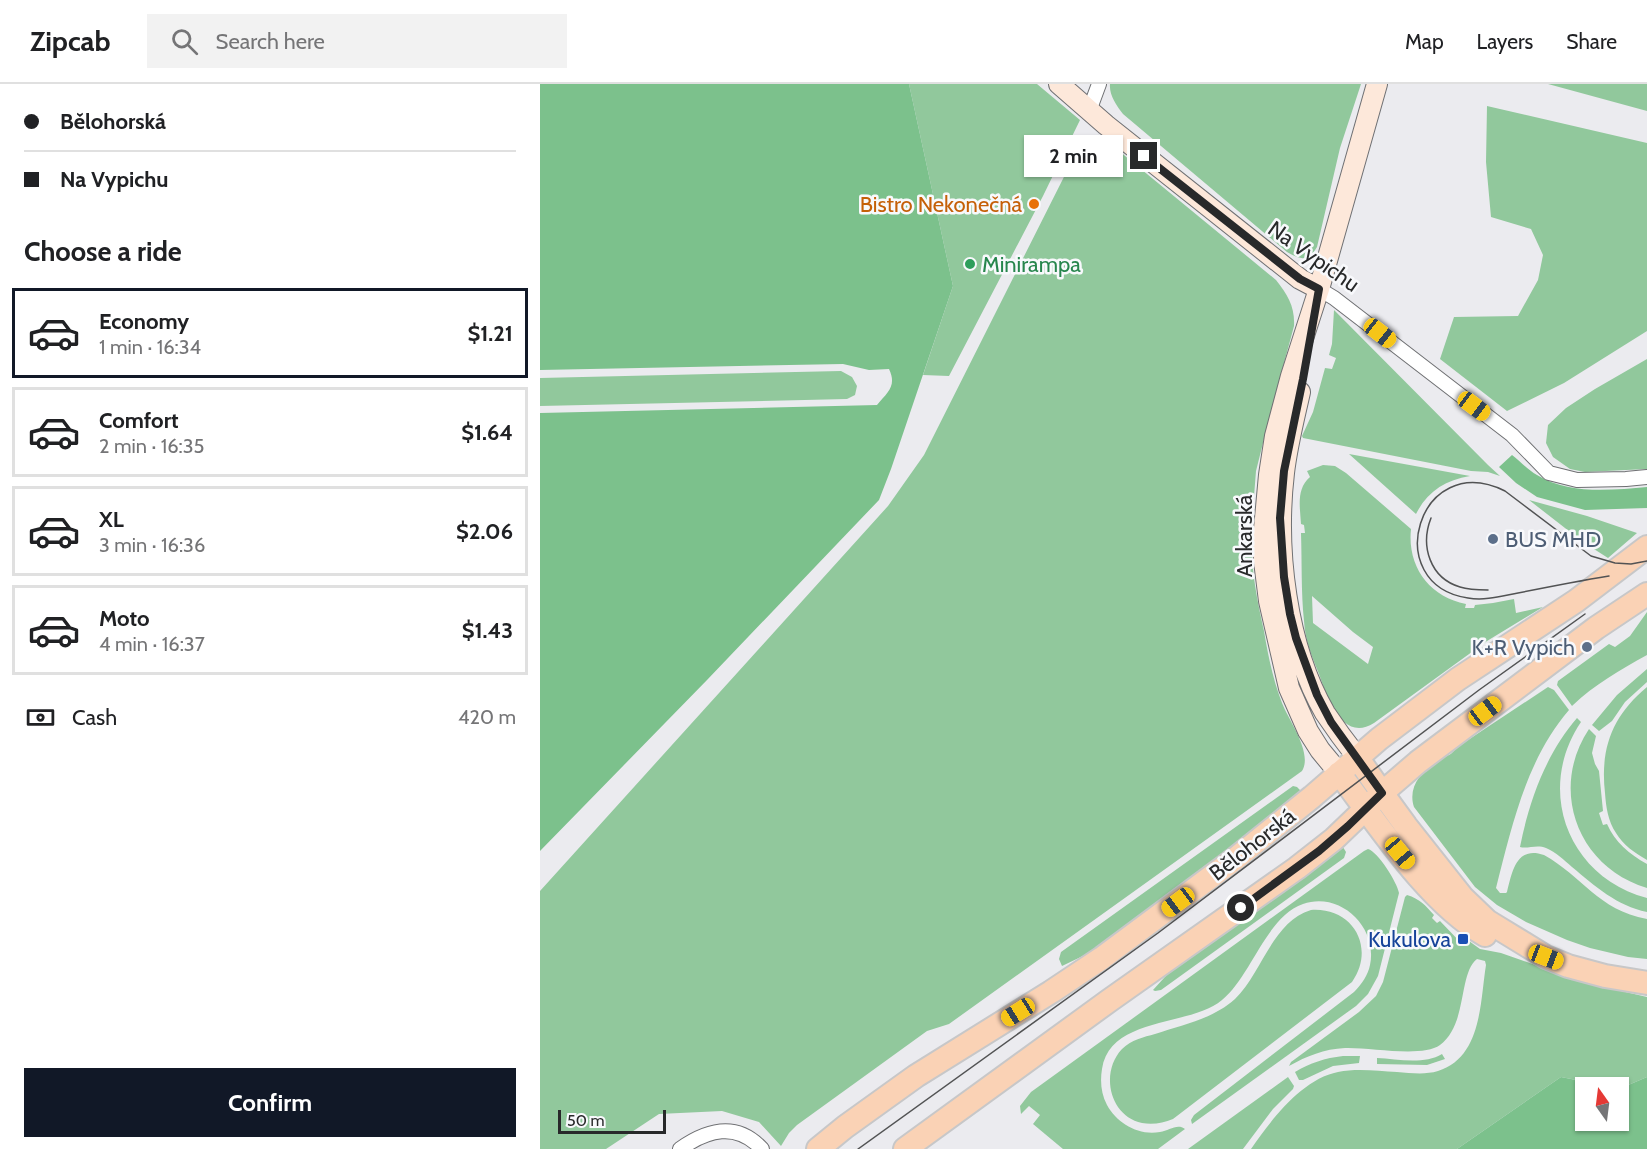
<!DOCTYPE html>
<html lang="en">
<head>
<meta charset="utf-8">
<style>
	:root { --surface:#fff; --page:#f2f2f2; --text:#202124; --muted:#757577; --line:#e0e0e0; --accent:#111827 }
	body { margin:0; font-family:Cabin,sans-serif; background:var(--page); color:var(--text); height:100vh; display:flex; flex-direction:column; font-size:22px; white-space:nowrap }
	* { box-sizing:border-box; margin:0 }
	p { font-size:20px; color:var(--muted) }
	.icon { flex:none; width:33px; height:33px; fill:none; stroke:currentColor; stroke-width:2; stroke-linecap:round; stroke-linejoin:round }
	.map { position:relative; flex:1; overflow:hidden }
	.drawer { display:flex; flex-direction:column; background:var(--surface); width:540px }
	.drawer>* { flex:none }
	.guide { display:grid; align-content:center; height:132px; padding:0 24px; background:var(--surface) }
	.needle { width:39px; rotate:346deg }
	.fabs { position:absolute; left:1035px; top:993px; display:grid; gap:12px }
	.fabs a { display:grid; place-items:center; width:54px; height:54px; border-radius:0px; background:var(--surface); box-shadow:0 2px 4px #0004; font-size:30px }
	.scale { position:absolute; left:18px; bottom:15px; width:108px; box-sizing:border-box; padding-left:6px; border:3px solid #28292a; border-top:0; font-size:16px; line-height:21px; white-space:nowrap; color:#28292a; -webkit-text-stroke:4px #f8f9fc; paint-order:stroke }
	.end { position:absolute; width:27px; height:27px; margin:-14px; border:8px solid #28292a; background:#fff; box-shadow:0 0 0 3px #fff }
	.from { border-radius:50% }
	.bubble { position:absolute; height:42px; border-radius:0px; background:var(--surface); box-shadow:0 2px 4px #0004; font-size:20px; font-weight:800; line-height:42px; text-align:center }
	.car { position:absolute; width:18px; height:36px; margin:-18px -9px; border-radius:8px; box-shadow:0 0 4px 2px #0007; background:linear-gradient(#f5c518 24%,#345 0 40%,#f5c518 0 76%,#345 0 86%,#f5c518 0) }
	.guide b { display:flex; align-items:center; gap:21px; height:57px; font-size:22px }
	.guide b+b { border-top:2px solid var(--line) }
	.guide i { width:15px; height:15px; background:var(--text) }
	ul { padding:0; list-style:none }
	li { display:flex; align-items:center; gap:18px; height:90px; margin:0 12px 9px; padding:0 12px; border:3px solid var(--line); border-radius:0px }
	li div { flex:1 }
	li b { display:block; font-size:22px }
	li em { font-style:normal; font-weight:800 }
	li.on { border-color:var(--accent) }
	li>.icon { width:54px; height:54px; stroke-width:1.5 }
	h2 { padding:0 24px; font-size:27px; line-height:72px }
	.pay { display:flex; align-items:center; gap:15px; height:66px; padding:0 24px; font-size:22px }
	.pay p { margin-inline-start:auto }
	.button { display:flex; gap:12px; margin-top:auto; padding:12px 24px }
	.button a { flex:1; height:69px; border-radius:0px; background:var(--accent); color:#fff; font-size:24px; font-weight:800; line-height:69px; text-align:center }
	header { display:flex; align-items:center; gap:36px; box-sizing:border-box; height:84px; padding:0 30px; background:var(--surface); border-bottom:2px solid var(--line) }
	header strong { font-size:28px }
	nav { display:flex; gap:33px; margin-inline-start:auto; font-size:21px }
	.search { width:420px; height:54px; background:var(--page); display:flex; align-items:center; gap:15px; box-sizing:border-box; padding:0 21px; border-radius:0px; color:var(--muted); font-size:22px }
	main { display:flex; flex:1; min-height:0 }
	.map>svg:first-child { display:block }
	.green { fill:#91c89c; fill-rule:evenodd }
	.forest { fill:#7cc18c }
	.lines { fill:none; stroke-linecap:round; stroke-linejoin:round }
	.street-casing { stroke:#6f7073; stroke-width:16 }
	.secondary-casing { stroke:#6f7073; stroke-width:22 }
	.primary-casing { stroke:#c7c7c8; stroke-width:26 }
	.street { stroke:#fff; stroke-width:14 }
	.secondary { stroke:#fde8da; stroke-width:20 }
	.primary { stroke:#fad2b5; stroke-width:22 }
	.tram { stroke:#525354; stroke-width:1.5 }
	.route { stroke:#28292a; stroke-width:8 }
	.food-dot { fill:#e8710a; stroke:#f8f9fc; stroke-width:2 }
	.leisure-dot { fill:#2e9e5b; stroke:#f8f9fc; stroke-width:2 }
	.service-dot { fill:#5c6f8a; stroke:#f8f9fc; stroke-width:2 }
	.transit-dot { fill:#1a4fb4; stroke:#f8f9fc; stroke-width:2 }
	.labels { text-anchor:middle; stroke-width:5; stroke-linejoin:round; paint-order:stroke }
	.food-label { font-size:22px; fill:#c56008; stroke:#f8f9fc; text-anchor:end }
	.street-label { font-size:22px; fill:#28292a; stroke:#f8f9fc }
	.leisure-label { font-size:22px; fill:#27864d; stroke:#f8f9fc; text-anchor:start }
	.service-label { font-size:22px; fill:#4e5e75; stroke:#f8f9fc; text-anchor:start }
	.transit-label { font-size:22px; fill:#164399; stroke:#f8f9fc; text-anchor:end }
</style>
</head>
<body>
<header>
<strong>Zipcab</strong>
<div class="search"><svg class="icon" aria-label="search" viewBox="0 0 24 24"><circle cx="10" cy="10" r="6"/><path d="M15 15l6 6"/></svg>Search here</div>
<nav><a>Map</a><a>Layers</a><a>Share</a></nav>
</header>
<main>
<section class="drawer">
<div class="guide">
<b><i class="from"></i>Bělohorská</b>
<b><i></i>Na Vypichu</b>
</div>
<h2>Choose a ride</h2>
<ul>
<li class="on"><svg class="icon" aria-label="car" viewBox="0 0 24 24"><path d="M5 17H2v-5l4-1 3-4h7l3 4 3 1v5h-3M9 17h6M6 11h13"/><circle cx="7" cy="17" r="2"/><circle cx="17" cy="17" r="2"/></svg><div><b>Economy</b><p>1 min · 16:34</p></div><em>$1.21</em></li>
<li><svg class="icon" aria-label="car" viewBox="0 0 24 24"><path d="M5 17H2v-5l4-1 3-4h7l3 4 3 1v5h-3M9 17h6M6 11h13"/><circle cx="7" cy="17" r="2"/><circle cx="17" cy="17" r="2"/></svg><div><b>Comfort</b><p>2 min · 16:35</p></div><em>$1.64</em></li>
<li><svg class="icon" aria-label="car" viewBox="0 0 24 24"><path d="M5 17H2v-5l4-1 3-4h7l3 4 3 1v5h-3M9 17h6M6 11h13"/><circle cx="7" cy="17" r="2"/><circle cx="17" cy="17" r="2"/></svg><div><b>XL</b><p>3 min · 16:36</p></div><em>$2.06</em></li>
<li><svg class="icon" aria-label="car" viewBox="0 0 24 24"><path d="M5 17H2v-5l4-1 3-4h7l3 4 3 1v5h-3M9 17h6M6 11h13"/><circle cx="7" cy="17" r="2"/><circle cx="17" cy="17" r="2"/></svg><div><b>Moto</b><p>4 min · 16:37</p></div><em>$1.43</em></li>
</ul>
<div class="pay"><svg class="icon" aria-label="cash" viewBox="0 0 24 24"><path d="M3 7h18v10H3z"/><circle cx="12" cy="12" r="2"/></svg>Cash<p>420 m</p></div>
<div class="button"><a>Confirm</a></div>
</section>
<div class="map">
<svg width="1107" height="1065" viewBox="0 0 1107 1065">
	<rect width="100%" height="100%" fill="#ebebef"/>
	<path class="green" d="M369 0H497L540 36 503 112 409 292 383 291 413 202Z
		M570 0H821L800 64 777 163C768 178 761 176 747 168L583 30C576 21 569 11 570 0Z
		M1008 0H1107V27Z
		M947 22 1107 59V247L1024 299 967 327 900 275 914 233 978 232 998 196 1003 171 991 145 951 133 946 78Z
		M562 53 736 196C748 211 755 223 754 242L729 335 716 387 713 425H707L706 437 712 438C709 475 716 511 724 547 728 571 733 596 742 619 749 637 773 669 762 687L409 940 387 947 257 1041 249 1049 241 1062 219 1038 182 1027 119 1030 66 1065H0V807L348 422 384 371 536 69C543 60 552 55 562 53Z
		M794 226 948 381 960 392 948 388 931 387 763 354 762 352 773 328 785 284 792 285 796 274 789 271 792 260Z
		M1107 275V385L1045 388 1030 385 1013 373 1006 359 1008 341 1026 324 1055 305Z
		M301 287 312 293 317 302 315 311 307 315 0 322V294Z
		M809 370 930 392C905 396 887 408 876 430Z
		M783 381 795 382 806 389 871 445C867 482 889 513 926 520L925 524H934L935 521 953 519 974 515 976 529 1003 523 947 557 834 639C802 659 787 613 779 590 772 573 765 556 764 537 761 508 762 478 761 449H765L764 441 761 440C760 423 756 405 770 393L767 387ZM772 512 813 548 833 563 828 580 773 539Z
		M989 416 1047 432 1097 449 1068 474 1043 458Z
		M1107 528V571C1080 586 1055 600 1032 622L1017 601 1018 597 1069 560 1075 563 1090 552Z
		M1107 585V598L1085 618 1072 637 1059 647 1052 641 1077 611Z
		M1008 603 1014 606 1029 626C986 676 972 742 956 804L960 809H966L967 808C972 789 976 761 1004 771 1042 792 1058 826 1107 835V875L1088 873 1050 864 1027 856 986 838 957 821 935 803 874 723C867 702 883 685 901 675 908 671 912 671 916 664Z
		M1107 603V776C1095 769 1083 761 1076 749 1068 737 1066 723 1065 709 1060 665 1072 632 1107 603Z
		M1037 634 1041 638C995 706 1028 793 1107 814V828C1077 822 1055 802 1032 783 1024 776 1016 768 1006 764 997 760 988 765 980 763 989 717 1006 670 1037 634Z
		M1049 645 1056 652 1052 669 1055 680 1059 687 1063 727 1059 729 1063 741 1067 740C1075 758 1089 770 1107 780V804C1037 783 1009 705 1049 645Z
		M753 702 757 703 763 709 570 859 522 882 519 875 521 868Z
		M801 760 806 768 804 774 621 906 615 907 613 906 634 883Z
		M828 765C838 768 857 798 859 809L838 892 828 910 816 922 652 1040 651 1036 654 1031 814 908C822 900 828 891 830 881 838 843 800 807 763 820 726 833 712 891 682 916 650 943 570 932 562 985 560 997 561 1010 567 1021 577 1039 598 1052 620 1048 629 1047 637 1039 645 1045L618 1065H523L493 1040 500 1031 489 1022 481 1030 480 1022 491 1008 824 767Z
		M867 811C880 815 885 821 894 831L892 834 897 839 900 837 923 861 929 857 940 865 961 869 1047 899 1107 913V993L1079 1005 1078 1004 1071 1003 1021 993 917 1065H711C731 1036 762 995 798 988 817 984 838 987 857 988 871 989 885 991 898 987 942 973 940 918 946 881L945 877 937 875C918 890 928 940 900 961 882 974 829 963 805 964 784 965 767 972 749 982L751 978 819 928 836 912 843 898 865 813Z
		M771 826C813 823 836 864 812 898L633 1035C623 1039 613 1041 602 1039 569 1032 560 988 582 965 591 956 604 953 615 950 642 941 673 935 695 915 722 889 732 838 771 826Z
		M902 970 905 975 887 981 837 980V974C857 975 884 981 902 970Z
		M803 972H820L819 979 793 982 763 996H759L755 988C770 979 785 974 803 972Z
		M748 993 754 1002 753 1005 733 1025 703 1065H648Z"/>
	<path class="forest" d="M0 0H369L413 202 351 385 339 416 167 596 0 767V329L337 321C348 308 357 302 349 285L329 286 303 280 0 286Z
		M972 371C980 377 988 386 997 391 1029 411 1072 406 1107 403V424L1045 426 997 413 976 399 959 383Z
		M1021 993 1071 1003 1046 1004V1036H1078L1079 1005 1107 993V1065H917Z"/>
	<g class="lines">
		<g class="street-casing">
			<path id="street" d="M549 27 559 0
				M779 205 794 214 972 351 1009 389 1037 396 1086 395 1107 393
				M140 1065C167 1046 196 1037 222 1065"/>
		</g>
		<g class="secondary-casing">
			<path id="secondary" d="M519 0 566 41 751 188 760 195 779 205
				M760 308C754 335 747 362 744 389 735 465 746 561 785 629 795 644 806 659 817 673
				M799 689 780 666 768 647 749 604 729 517 724 477 723 456 729 391 735 352 751 292 779 205 837 0"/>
		</g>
		<g class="primary-casing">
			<path id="primary" d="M817 673 842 709 866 742 923 814 947 837 1006 873 1028 882 1065 892 1107 899
				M799 689C839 742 888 818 945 851
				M278 1065 305 1043 376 992 511 908 562 874 695 775 772 713 839 655 918 595 1036 517 1107 463
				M365 1065 570 916 757 784 794 755 842 709 878 678 1056 544 1107 510"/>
		</g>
		<use href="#street" class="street"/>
		<use href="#secondary" class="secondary"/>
		<use href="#primary" class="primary"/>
		<path class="tram" d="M891 434C880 462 890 494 920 503 929 506 939 506 948 506
			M1069 492C1039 497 1008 503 978 509 962 512 945 517 928 514 839 501 878 364 965 407L1051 472 1075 479 1091 480 1107 477
			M318 1065 618 849 939 606 1045 530"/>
	</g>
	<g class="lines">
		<path class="route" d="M604 72 760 195 779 205 763 295 744 387 740 434 744 493 750 530 756 554 777 611 791 638 842 709 808 742 779 767 701 824"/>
	</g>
	<circle class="food-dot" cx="494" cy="120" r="6"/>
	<circle class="leisure-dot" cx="430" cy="180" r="6"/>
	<g class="service-dot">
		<circle cx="953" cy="455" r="6"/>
		<circle cx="1047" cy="563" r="6"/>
	</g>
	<rect class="transit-dot" x="917" y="849" width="12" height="12" rx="3"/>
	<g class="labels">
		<g class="food-label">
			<text x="482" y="128">Bistro Nekonečná</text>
		</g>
		<g class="street-label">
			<text transform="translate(774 172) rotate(35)" y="8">Na Vypichu</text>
			<text transform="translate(704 452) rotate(-90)" y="8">Ankarská</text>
			<text transform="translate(712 760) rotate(-38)" y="8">Bělohorská</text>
		</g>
		<g class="leisure-label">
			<text x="442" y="188">Minirampa</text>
		</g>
		<g class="service-label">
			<text x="965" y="463">BUS MHD</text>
			<text x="1035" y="571" text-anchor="end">K+R Vypich</text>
		</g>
		<g class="transit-label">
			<text x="911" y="863">Kukulova</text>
		</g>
	</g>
</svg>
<div class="fabs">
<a><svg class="needle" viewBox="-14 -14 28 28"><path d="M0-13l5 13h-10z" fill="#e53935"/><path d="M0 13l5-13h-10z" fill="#757577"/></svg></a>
</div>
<div class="scale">50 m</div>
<i class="end from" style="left:701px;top:824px"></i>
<i class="end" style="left:604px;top:72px"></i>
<div class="bubble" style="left:484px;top:51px;width:99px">2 min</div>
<i class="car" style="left:840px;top:249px;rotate:128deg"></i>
<i class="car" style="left:934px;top:322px;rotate:127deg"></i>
<i class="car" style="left:945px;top:627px;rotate:53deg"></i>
<i class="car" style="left:860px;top:769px;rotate:140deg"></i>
<i class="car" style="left:638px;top:818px;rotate:233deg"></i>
<i class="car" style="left:1006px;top:873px;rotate:111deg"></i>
<i class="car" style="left:478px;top:928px;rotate:238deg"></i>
</div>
</main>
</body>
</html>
